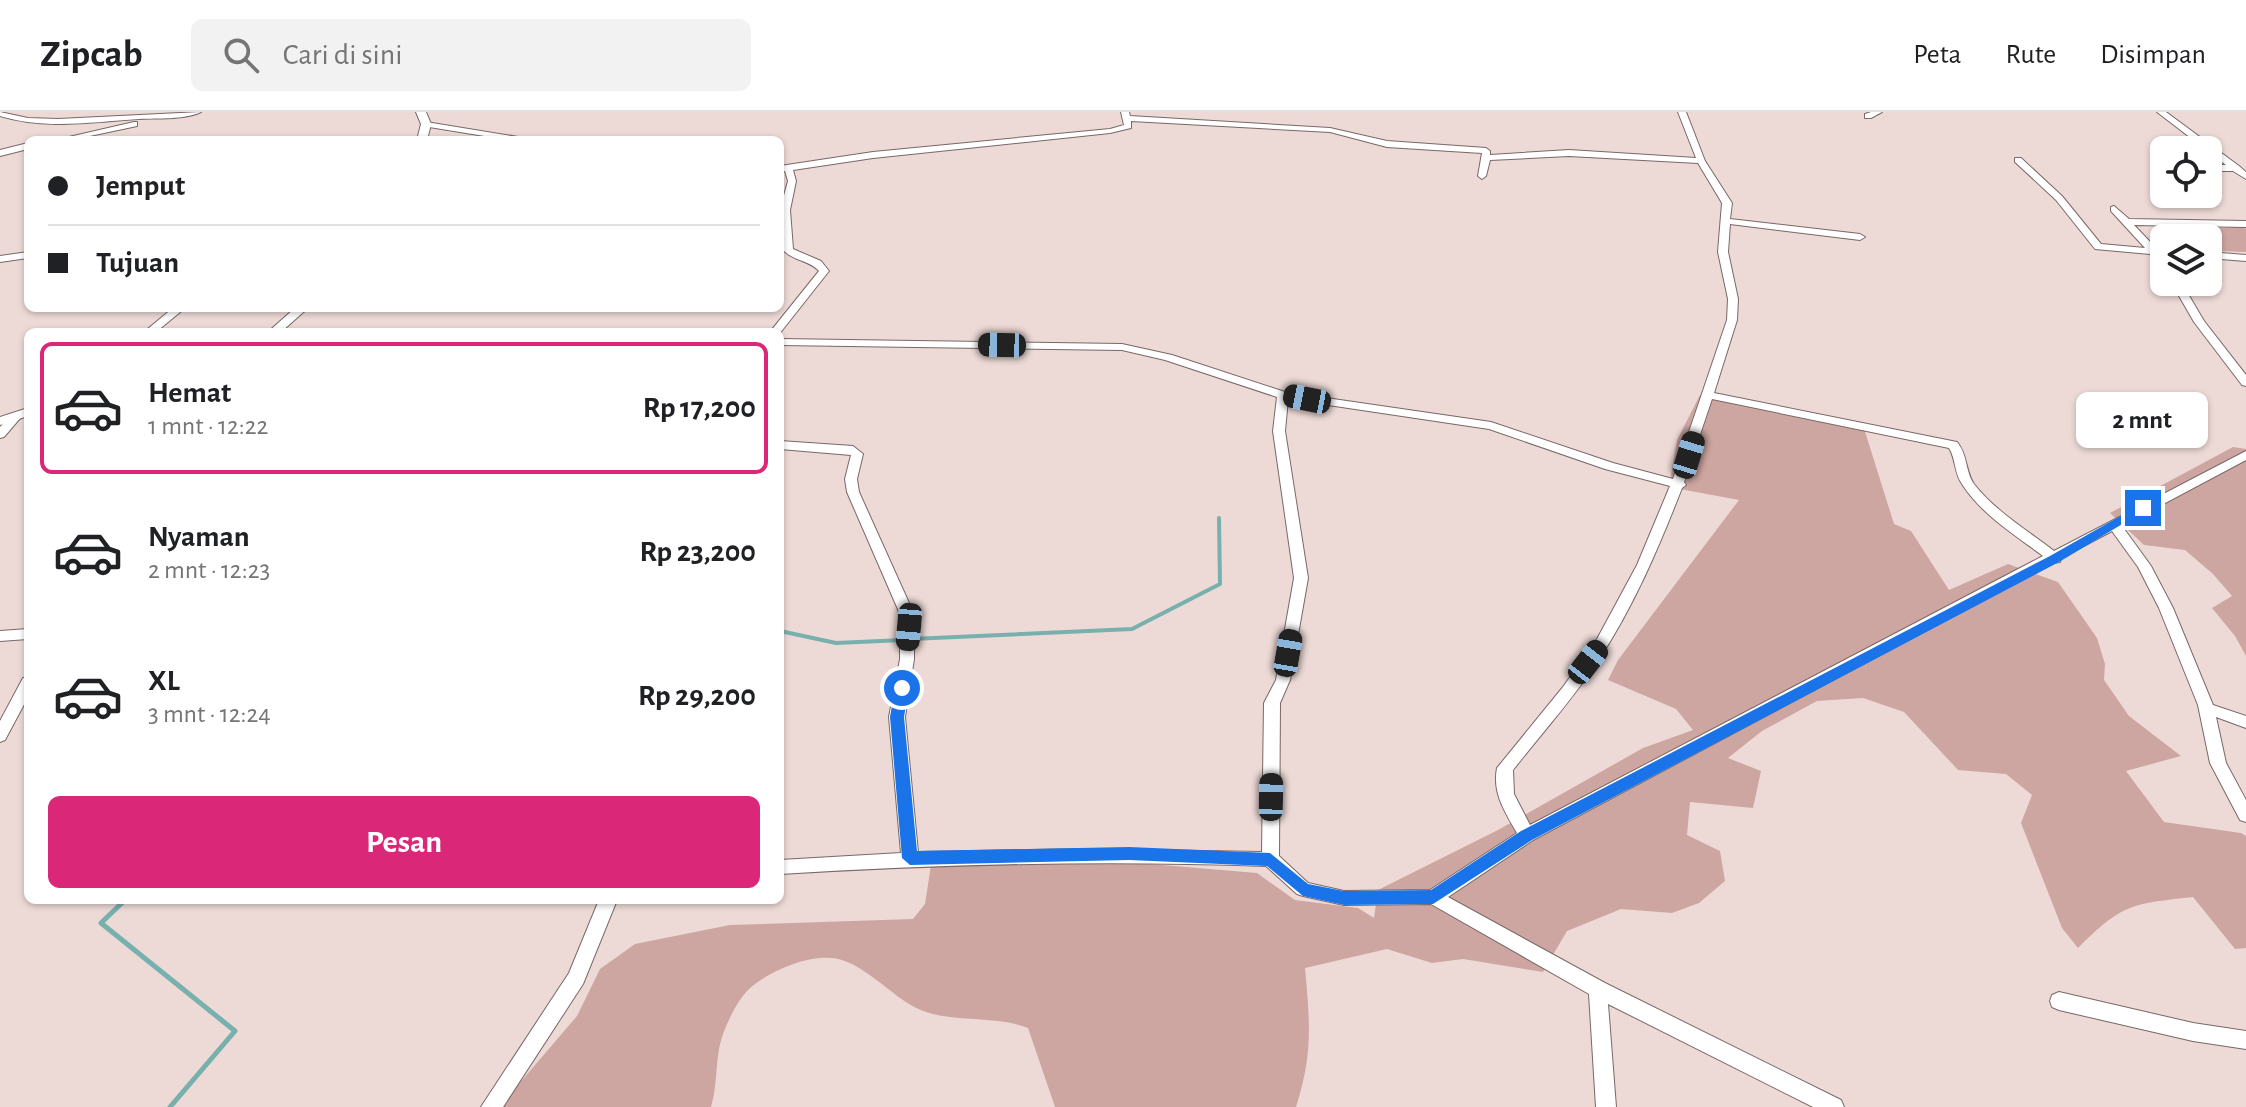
<!DOCTYPE html>
<html lang="id">
<head>
<meta charset="utf-8">
<style>
	:root { --surface:#fff; --page:#f2f2f2; --text:#202124; --muted:#757577; --line:#e0e0e0; --accent:#db2777 }
	body { margin:0; font-family:"Alegreya Sans",sans-serif; background:var(--page); color:var(--text); height:100vh; display:flex; flex-direction:column; font-size:30px; white-space:nowrap }
	* { box-sizing:border-box; margin:0 }
	p { font-size:26px; color:var(--muted) }
	.icon { flex:none; width:44px; height:44px; fill:none; stroke:currentColor; stroke-width:2; stroke-linecap:round; stroke-linejoin:round }
	.map { position:relative; flex:1; overflow:hidden }
	.drawer { position:absolute; left:24px; top:216px; width:760px; height:576px; display:flex; flex-direction:column; background:var(--surface); border-radius:12px; box-shadow:0 2px 6px #0004 }
	.drawer>* { flex:none }
	.guide { position:absolute; left:24px; top:24px; width:760px; height:176px; border-radius:12px; box-shadow:0 2px 6px #0004; display:grid; align-content:center; height:176px; padding:0 24px; background:var(--surface) }
	.fabs { position:absolute; left:2150px; top:24px; display:grid; gap:16px }
	.fabs a { display:grid; place-items:center; width:72px; height:72px; border-radius:12px; background:var(--surface); box-shadow:0 2px 6px #0004; font-size:40px }
	.end { position:absolute; width:36px; height:36px; margin:-18px; border:10px solid #1a73e8; background:#fff; box-shadow:0 0 0 4px #fff }
	.from { border-radius:50% }
	.bubble { position:absolute; height:56px; border-radius:12px; background:var(--surface); box-shadow:0 2px 6px #0004; font-size:26px; font-weight:700; line-height:56px; text-align:center }
	.car { position:absolute; width:24px; height:48px; margin:-24px -12px; border-radius:10px; box-shadow:0 0 6px 2px #0007; background:linear-gradient(#222 24%,#8ab4d8 0 40%,#222 0 76%,#8ab4d8 0 86%,#222 0) }
	.guide b { display:flex; align-items:center; gap:28px; height:76px; font-size:30px }
	.guide b+b { border-top:2px solid var(--line) }
	.guide i { width:20px; height:20px; background:var(--text) }
	ul { padding:14px 0 0; list-style:none }
	li { display:flex; align-items:center; gap:24px; height:132px; margin:0 16px 12px; padding:0 8px; border:4px solid transparent; border-radius:12px }
	li div { flex:1 }
	li b { display:block; font-size:30px }
	li em { font-style:normal; font-weight:700 }
	li.on { border-color:var(--accent) }
	li>.icon { width:72px; height:72px; stroke-width:1.5 }
	.button { display:flex; gap:16px; margin-top:auto; padding:16px 24px }
	.button a { flex:1; height:92px; border-radius:12px; background:var(--accent); color:#fff; font-size:32px; font-weight:700; line-height:92px; text-align:center }
	header { display:flex; align-items:center; gap:48px; box-sizing:border-box; height:112px; padding:0 40px; background:var(--surface); border-bottom:2px solid var(--line) }
	header strong { font-size:38px }
	nav { display:flex; gap:44px; margin-inline-start:auto; font-size:28px }
	.search { width:560px; height:72px; background:var(--page); display:flex; align-items:center; gap:20px; box-sizing:border-box; padding:0 28px; border-radius:12px; color:var(--muted); font-size:30px }
	.map>svg:first-child { display:block }
	.green { fill:#cea6a1 }
	.lines { fill:none; stroke-linecap:round; stroke-linejoin:round }
	.stream-far1 { stroke:#78b0ae; stroke-width:4 }
	.stream { stroke:#78b0ae; stroke-width:5 }
	.minor-casing { stroke:#796866; stroke-width:2 }
	.tertiary-casing { stroke:#796866; stroke-width:2 }
	.minor { fill:#fff; fill-rule:evenodd }
	.tertiary { fill:#fff; fill-rule:evenodd }
	.route { fill:#1a73e8 }
</style>
</head>
<body>
<header>
<strong>Zipcab</strong>
<div class="search"><svg class="icon" aria-label="search" viewBox="0 0 24 24"><circle cx="10" cy="10" r="6"/><path d="M15 15l6 6"/></svg>Cari di sini</div>
<nav><a>Peta</a><a>Rute</a><a>Disimpan</a></nav>
</header>
<div class="map">
<svg width="2246" height="995" viewBox="0 0 2246 995">
	<rect width="100%" height="100%" fill="#eddad7"/>
	<path class="green" d="M2243 115 2246 117V140L2215 139 2199 117Z
		M1700 283 1862 310 1894 412 1911 419 1949 478 2008 452 2058 470 2097 526 2105 552 2104 568 2129 604 2181 644 2126 659 2164 710 2241 721 2246 724V836L2235 837 2193 785C2132 792 2123 791 2078 836L2062 816 2021 711 2032 683 2006 662 1958 658 1904 600 1863 586 1817 589 1762 619 1728 646 1761 659 1753 696 1690 690 1687 723 1720 739 1725 769 1699 791 1672 801 1621 797 1567 819 1543 860 1463 847 1432 851 1387 837 1305 856C1310 911 1313 942 1296 995H1055L1028 916C990 901 944 914 909 892 887 878 866 856 842 848 815 840 777 856 755 872 741 882 731 902 725 917 714 942 719 968 711 995H499L577 904 600 857 635 832 730 813 913 807 925 792 931 753 1127 750 1257 761 1295 788 1358 796 1374 806 1378 778 1498 718 1643 636 1693 618 1676 597 1608 568 1618 548 1739 388 1669 375 1677 328Z
		M2233 335 2246 337V544L2235 524 2212 496 2232 484 2213 462 2185 438 2144 433 2110 401Z"/>
	<g class="lines">
		<path class="stream-far1" d="M780 519 836 531 903 528
			M911 527 1132 517 1220 472 1219 406"/>
		<path class="stream" d="M125 788 101 811 235 919 170 995"/>
		<g class="minor-casing">
			<path id="minor" d="M0 0 28 6 58 7 201 0C184 8 158 6 139 7 92 10 45 18 0 4Z
				M1121 0H1129L1130 4 1330 16 1387 29 1486 36 1490 39V43L1569 38 1696 46 1678 0H1686L1705 49 1732 91 1730 107 1860 122 1865 125 1860 128 1730 112 1728 140 1738 187 1737 208 1714 281 1957 330C1968 343 1965 359 1974 372 1995 399 2027 418 2054 439L2246 339V348L2122 414 2151 454 2173 496 2213 593 2246 604V616L2216 605 2226 651 2246 688V710L2240 708 2210 651 2198 593 2159 496 2138 455 2112 419 2061 446 2060 450 2053 451 1533 728 1448 785 1605 871 1841 988 1844 995H1813L1608 892 1616 995H1596L1589 882 1431 792 1344 793 1303 784 1297 782 1266 754C1104 748 942 752 780 762V748L901 741 889 605 900 547V502L847 380 845 367 851 343 780 337V329L853 334 863 342 857 367 859 380 914 502V547L905 605 918 740 1086 737 1262 740 1264 591 1276 568 1294 466 1273 319 1277 285 1165 248 1122 238 780 233V227L1122 232 1172 243 1285 280 1491 310 1613 351 1673 367 1727 208 1728 187 1718 140 1722 91 1698 51 1569 44 1490 48 1486 64 1482 67 1478 64 1482 41 1387 35 1330 20 1131 9V16L1110 21 873 46 793 58 796 69 790 98 793 137 821 149 829 159 780 221 770 220 819 159C809 148 793 149 783 138L780 98 788 69 785 59 780 60V54L873 40 1110 17 1124 13ZM1288 287 1489 317 1605 357 1670 374 1637 453 1597 527 1563 575 1497 656C1492 681 1505 700 1517 721L1430 778 1344 779 1308 771 1279 744 1280 591 1290 568 1308 466 1285 319ZM1712 287 1949 336C1956 347 1954 361 1962 372 1981 402 2015 423 2043 444L1530 713 1514 682 1513 658C1542 621 1574 586 1599 547 1634 494 1659 435 1682 376L1686 373 1684 370Z
				M1871 0H1882L1871 6H1865V2Z
				M2157 0H2166L2239 54 2246 60V67L2233 59H2208V53H2226Z
				M134 10H137V14L71 28H56Z
				M426 10 524 26 528 28H509L423 14 422 12Z
				M28 31V37L0 44V38Z
				M2015 46H2021L2062 84 2101 132 2145 136 2111 99V95L2114 94 2129 107 2246 109V115L2134 113 2156 136 2164 137V143H2162L2164 145V154L2150 142 2095 137 2056 88 2015 50Z
				M2161 51 2164 52V58L2157 54Z
				M28 140V146L0 150V144Z
				M2208 140 2246 143V149L2208 146Z
				M2171 170H2181L2204 209 2246 263V274L2242 273 2194 210Z
				M173 196H185L156 220H144Z
				M16 301 22 304 4 325 0 326V315L12 302Z
				M28 517V527L0 529V519Z
				M28 565V585L5 628 0 630V609L23 566Z
				M599 788H617L583 872 503 995H481L569 861Z
				M2059 880 2193 911 2246 919V937L2193 929 2059 898 2052 895 2050 889 2052 883Z"/>
		</g>
		<g class="tertiary-casing">
			<path id="tertiary" d="M416 0H426L431 12 427 28H417L421 12Z
				M295 196H308L281 220H268Z
				M28 296V304L0 313V305Z"/>
		</g>
		<use href="#minor" class="minor"/>
		<use href="#tertiary" class="tertiary"/>
	</g>
	<path class="route" d="M2138 394 2149 396 2059 450 1532 728 1433 792 1344 793 1303 784 1267 754 1129 748 910 753 902 746 890 605 895 576 902 571 909 576 904 605 917 739 1129 735 1270 741 1308 772 1344 779 1431 778 1521 719 2050 444Z"/>
</svg>
<div class="fabs">
<a><svg class="icon" aria-label="locate" viewBox="0 0 24 24"><circle cx="12" cy="12" r="6"/><path d="M12 2v4M12 18v4M2 12h4M18 12h4"/></svg></a>
<a><svg class="icon" aria-label="layers" viewBox="0 0 24 24"><path d="M12 4l9 5-9 5-9-5zM3 14l9 5 9-5"/></svg></a>
</div>
<i class="end from" style="left:902px;top:576px"></i>
<i class="end" style="left:2143px;top:396px"></i>
<div class="bubble" style="left:2076px;top:280px;width:132px">2 mnt</div>
<i class="car" style="left:1002px;top:233px;rotate:271deg"></i>
<i class="car" style="left:1307px;top:287px;rotate:281deg"></i>
<i class="car" style="left:1689px;top:343px;rotate:17deg"></i>
<i class="car" style="left:909px;top:515px;rotate:185deg"></i>
<i class="car" style="left:1288px;top:541px;rotate:10deg"></i>
<i class="car" style="left:1588px;top:550px;rotate:38deg"></i>
<i class="car" style="left:1271px;top:685px;rotate:1deg"></i>
<div class="guide">
<b><i class="from"></i>Jemput</b>
<b><i></i>Tujuan</b>
</div>
<section class="drawer">
<ul>
<li class="on"><svg class="icon" aria-label="car" viewBox="0 0 24 24"><path d="M5 17H2v-5l4-1 3-4h7l3 4 3 1v5h-3M9 17h6M6 11h13"/><circle cx="7" cy="17" r="2"/><circle cx="17" cy="17" r="2"/></svg><div><b>Hemat</b><p>1 mnt · 12:22</p></div><em>Rp 17,200</em></li>
<li><svg class="icon" aria-label="car" viewBox="0 0 24 24"><path d="M5 17H2v-5l4-1 3-4h7l3 4 3 1v5h-3M9 17h6M6 11h13"/><circle cx="7" cy="17" r="2"/><circle cx="17" cy="17" r="2"/></svg><div><b>Nyaman</b><p>2 mnt · 12:23</p></div><em>Rp 23,200</em></li>
<li><svg class="icon" aria-label="car" viewBox="0 0 24 24"><path d="M5 17H2v-5l4-1 3-4h7l3 4 3 1v5h-3M9 17h6M6 11h13"/><circle cx="7" cy="17" r="2"/><circle cx="17" cy="17" r="2"/></svg><div><b>XL</b><p>3 mnt · 12:24</p></div><em>Rp 29,200</em></li>
</ul>
<div class="button"><a>Pesan</a></div>
</section>
</div>
</body>
</html>
